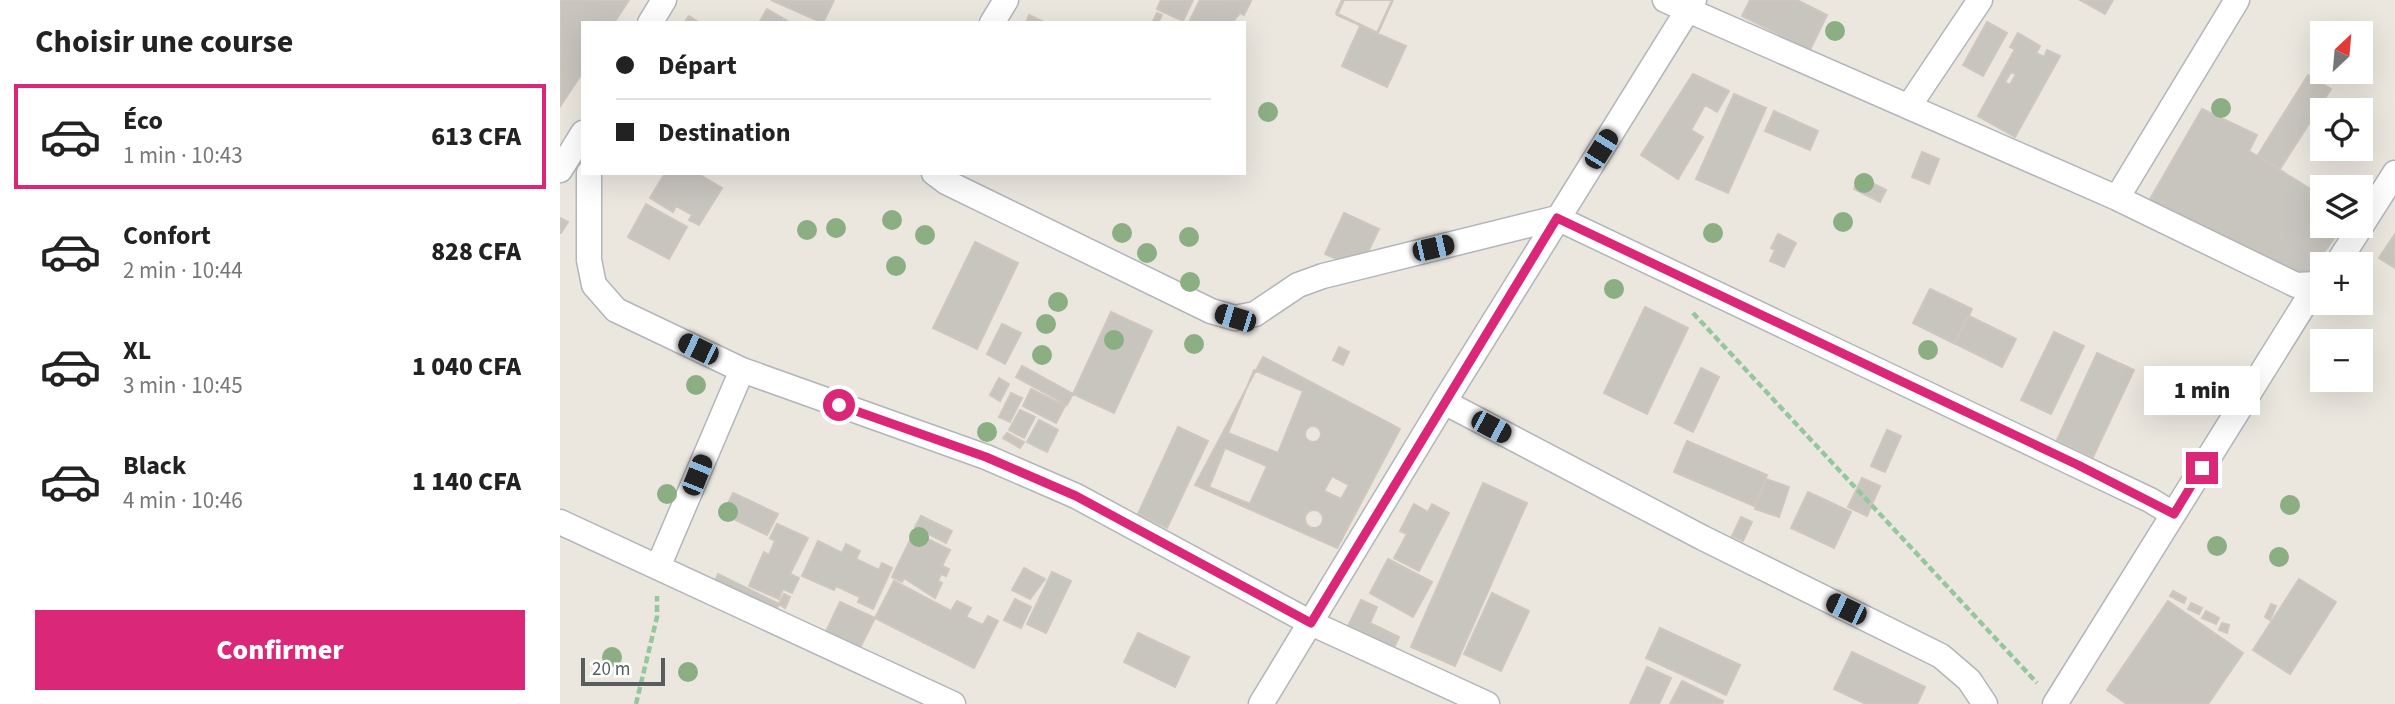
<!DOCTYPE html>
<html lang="fr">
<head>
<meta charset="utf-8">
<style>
	:root { --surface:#fff; --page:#f2f2f2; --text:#222; --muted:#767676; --line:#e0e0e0; --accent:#db2777 }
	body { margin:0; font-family:"Source Sans 3",sans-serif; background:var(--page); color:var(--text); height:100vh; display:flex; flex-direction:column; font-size:26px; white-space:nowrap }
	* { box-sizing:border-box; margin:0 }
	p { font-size:23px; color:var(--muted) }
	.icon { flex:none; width:38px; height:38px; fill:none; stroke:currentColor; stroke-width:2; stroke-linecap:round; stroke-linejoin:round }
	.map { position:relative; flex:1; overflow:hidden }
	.sheet { display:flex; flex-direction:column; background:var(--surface); width:560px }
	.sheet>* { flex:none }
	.top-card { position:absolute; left:21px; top:21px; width:665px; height:154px; border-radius:0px; box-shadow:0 7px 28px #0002; display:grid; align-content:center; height:154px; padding:0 35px; background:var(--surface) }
	.needle { width:46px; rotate:26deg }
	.tools { position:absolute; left:1750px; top:21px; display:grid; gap:14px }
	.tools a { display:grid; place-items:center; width:63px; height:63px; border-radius:0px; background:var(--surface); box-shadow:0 7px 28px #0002; font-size:35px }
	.scale { position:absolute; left:21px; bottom:18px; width:84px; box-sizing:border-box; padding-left:7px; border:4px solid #585d60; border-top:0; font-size:19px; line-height:24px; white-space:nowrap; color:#585d60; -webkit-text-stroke:5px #fff; paint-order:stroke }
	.end { position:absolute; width:32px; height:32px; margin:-16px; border:9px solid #db2777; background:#fff; box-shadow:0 0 0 4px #fff }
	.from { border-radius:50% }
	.bubble { position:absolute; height:49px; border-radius:0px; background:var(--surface); box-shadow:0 7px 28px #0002; font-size:23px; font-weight:800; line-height:49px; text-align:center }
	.car { position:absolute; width:21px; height:42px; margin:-21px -10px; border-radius:9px; box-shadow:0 0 5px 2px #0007; background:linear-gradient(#222 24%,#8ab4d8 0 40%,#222 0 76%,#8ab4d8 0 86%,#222 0) }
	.top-card b { display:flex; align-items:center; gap:24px; height:66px; font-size:26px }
	.top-card b+b { border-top:2px solid var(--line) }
	.top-card i { width:18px; height:18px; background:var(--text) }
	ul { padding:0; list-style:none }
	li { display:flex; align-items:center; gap:21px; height:105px; margin:0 14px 10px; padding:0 21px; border:4px solid transparent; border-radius:0px }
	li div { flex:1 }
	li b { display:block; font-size:26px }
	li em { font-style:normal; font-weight:800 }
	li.selected { border-color:var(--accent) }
	li>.icon { width:63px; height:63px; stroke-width:1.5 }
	h2 { padding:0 35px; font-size:32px; line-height:84px }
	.action { display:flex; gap:14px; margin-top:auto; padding:14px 35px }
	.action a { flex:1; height:80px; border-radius:0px; background:var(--accent); color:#fff; font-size:28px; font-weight:800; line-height:80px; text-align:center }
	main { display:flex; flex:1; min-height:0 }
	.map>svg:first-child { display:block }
	.building { fill:#c8c4be; stroke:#cfc7be; stroke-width:2; fill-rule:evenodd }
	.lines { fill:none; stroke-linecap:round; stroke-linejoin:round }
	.street-casing { stroke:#b2b6ba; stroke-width:27 }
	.path { stroke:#96c69d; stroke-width:4.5; stroke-dasharray:7 3.5; stroke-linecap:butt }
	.street { stroke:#fff; stroke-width:24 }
	.tree { fill:#8baf82 }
	.route { stroke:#db2777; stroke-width:9 }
</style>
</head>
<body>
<main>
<section class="sheet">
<h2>Choisir une course</h2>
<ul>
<li class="selected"><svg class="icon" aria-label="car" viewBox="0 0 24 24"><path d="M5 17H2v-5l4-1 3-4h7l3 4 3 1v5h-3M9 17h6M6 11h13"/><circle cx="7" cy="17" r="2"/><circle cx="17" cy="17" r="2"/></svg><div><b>Éco</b><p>1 min · 10:43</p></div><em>613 CFA</em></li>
<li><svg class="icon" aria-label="car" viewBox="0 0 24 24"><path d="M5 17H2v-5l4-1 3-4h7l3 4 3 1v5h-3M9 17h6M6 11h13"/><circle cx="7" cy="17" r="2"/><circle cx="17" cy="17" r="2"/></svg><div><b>Confort</b><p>2 min · 10:44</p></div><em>828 CFA</em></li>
<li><svg class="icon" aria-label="car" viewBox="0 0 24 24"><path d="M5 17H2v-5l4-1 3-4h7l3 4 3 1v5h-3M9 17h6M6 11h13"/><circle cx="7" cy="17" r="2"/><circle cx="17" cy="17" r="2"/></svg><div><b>XL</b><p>3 min · 10:45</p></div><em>1 040 CFA</em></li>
<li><svg class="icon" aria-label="car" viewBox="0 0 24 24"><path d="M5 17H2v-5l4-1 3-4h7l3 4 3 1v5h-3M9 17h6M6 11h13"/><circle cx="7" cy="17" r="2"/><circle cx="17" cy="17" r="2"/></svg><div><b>Black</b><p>4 min · 10:46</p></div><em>1 140 CFA</em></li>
</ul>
<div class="action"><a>Confirmer</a></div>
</section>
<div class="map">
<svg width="1835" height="704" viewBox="0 0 1835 704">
	<rect width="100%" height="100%" fill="#ebe7df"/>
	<path class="building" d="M0 0H69L54 23H23V72L1 105Z
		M211 0H274L263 23Z
		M601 0H633L623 21 597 9Z
		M640 0H690L691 1 684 15 680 13 672 23H637L630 20Z
		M782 0H833L818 33 776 13Z
		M784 0H832L817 33 777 15Z
		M1190 0H1237L1267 15 1250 50 1182 16Z
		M1520 0H1553L1545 14Z
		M207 9 231 23H199Z
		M597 13 602 15 598 23H592Z
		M469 15 486 23H466Z
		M129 16 140 23H124Z
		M1427 22 1447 33 1423 76 1403 65Z
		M800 26 846 46 827 87 782 66Z
		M1458 33 1480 46 1476 53 1484 57 1487 50 1500 56 1455 137 1418 116 1455 49 1450 47ZM1451 72 1456 74 1450 85 1445 82Z
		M1133 74 1169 91 1157 112 1145 105 1131 130 1143 137 1118 179 1081 155Z
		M1748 75 1771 89 1720 169 1698 155Z
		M1174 94 1206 108 1168 193 1136 179Z
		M1642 109 1697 135 1689 151 1762 196V226H1783L1744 280 1586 206Z
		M1214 111 1258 131 1250 150 1205 131Z
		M1362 152 1379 159 1369 184 1352 177Z
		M105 173H137L162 188 139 225 129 220 132 215 116 206 113 212 90 198Z
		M1300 177 1326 190 1320 202 1294 189Z
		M86 204 127 227 109 259 68 237Z
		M784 213 819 229 800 269 765 254Z
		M0 218 8 222 1 233H0Z
		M1218 234 1236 243 1224 267 1210 261 1215 250 1211 248Z
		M1835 234V268L1819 258Z
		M415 242 458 263 417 349 373 328Z
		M1370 289 1412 309 1395 344 1353 323Z
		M1085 307 1128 328 1087 414 1044 393Z
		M551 312 592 331 554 413 513 394Z
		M1407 315 1456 339 1442 367 1394 343Z
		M442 324 461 333 445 364 427 354Z
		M1494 332 1524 346 1491 414 1461 400Z
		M779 347 789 352 783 365 773 360Z
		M1537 353 1574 370 1533 457 1497 440Z
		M703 357 840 429 777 548 635 485Z
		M462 366 513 394 507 405 456 377Z
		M1141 368 1159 377 1133 432 1115 423Z
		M694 370 743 391 718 453 668 433Z
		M439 378 449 384 440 401 430 395Z
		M471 389 505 406 496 423 463 406Z
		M451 393 462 398 450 422 439 417Z
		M460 410 475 417 464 438 449 430Z
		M479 420 498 430 487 452 467 442Z
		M745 434a8 8 0 1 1 16 0a8 8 0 1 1-16 0Z
		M618 427 648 441 607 528 578 514Z
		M1327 430 1341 436 1325 472 1311 466Z
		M447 433 464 442 460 448 443 438Z
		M1127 441 1207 475 1194 506 1114 472Z
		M665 448 707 466 690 504 649 487Z
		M772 476 789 485 781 499 764 491Z
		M1302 478 1320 486 1307 516 1288 507Z
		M1206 479 1229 487 1219 517 1195 509Z
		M923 483 967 503 895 666 851 647Z
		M1248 492 1291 512 1274 548 1231 528Z
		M173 493 218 514 207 535 163 514Z
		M854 504 868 512 872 504 889 513 859 571 834 558 847 534 840 531Z
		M745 519a9 9 0 1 1 18 0a9 9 0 1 1-18 0Z
		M361 516 392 531 386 543 355 527Z
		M1181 517 1192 522 1183 541 1172 536Z
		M217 524 248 538 230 574 239 578 232 593 223 589 219 599 189 586 204 552 209 555 215 541 210 538Z
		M354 532 390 550 382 566 389 569 386 576 381 574 378 581 382 583 375 598 344 578 342 582 332 577Z
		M258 541 282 553 286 544 300 551 296 559 319 570 322 563 332 568 313 609 298 602 300 597 276 586 274 590 242 576Z
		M828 559 872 582 853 617 810 593Z
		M464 568 485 579 470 599 452 590Z
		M492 572 511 581 486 633 467 624Z
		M158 574 219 604 211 621 153 585Z
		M1739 579 1776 602 1730 674 1693 650Z
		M334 581 391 611 397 601 411 608 406 617 423 625 428 616 438 621 414 668 315 618Z
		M1613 591 1626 598 1624 603 1610 596Z
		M932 593 969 611 941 671 904 654Z
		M224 594 230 597 225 608 219 604Z
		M455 599 471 607 461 628 444 620Z
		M801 600 817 607 810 623 839 637 833 650 787 628Z
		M1608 601 1683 653 1648 704H1567L1547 690Z
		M280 602 315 618 294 660 260 644Z
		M1631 603 1642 608 1639 614 1628 609Z
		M1711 604 1716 606 1710 620 1705 617Z
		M1646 611 1659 618 1656 624 1642 618Z
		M1662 623 1669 625 1667 633 1659 630Z
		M1100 628 1180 665 1166 695 1086 658Z
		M578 633 629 657 615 687 564 662Z
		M1292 652 1365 687 1357 704H1306L1274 689Z
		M1087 667 1111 678 1099 704H1070Z
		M1122 681 1163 701 1162 704H1110Z"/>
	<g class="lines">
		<g class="street-casing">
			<path id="street" d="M1105 0 1557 198 1736 285 1757 284 1762 279
				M90 23 104 0
				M432 23 446 0
				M1349 106 1420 0
				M0 170 23 133
				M29 173V260L34 285 56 310 182 370 426 457 516 496 751 623 927 704
				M374 173 386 182 651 311 675 318 695 314 738 285 763 276 997 218 1590 500 1613 514
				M1557 198 1677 0
				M1777 264 1835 173
				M884 402 1143 538 1381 656 1409 680 1425 704
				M0 522 393 704
				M98 567 182 370
				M701 704 884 402 1134 0
				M1495 704 1757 284"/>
		</g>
		<path class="path" d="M1133 313 1477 683
			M76 704 97 617V596"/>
		<use href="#street" class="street"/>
	</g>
	<g class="tree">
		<circle cx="1275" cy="31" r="10"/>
		<circle cx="1661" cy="108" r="10"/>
		<circle cx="708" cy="112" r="10"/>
		<circle cx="1304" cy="183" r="10"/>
		<circle cx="332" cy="220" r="10"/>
		<circle cx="1283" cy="222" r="10"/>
		<circle cx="276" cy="228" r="10"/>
		<circle cx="247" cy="230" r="10"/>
		<circle cx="562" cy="233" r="10"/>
		<circle cx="1153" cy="233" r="10"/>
		<circle cx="365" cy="235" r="10"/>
		<circle cx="629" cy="237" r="10"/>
		<circle cx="587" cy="253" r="10"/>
		<circle cx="336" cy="266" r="10"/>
		<circle cx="630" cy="282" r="10"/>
		<circle cx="1054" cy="289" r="10"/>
		<circle cx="498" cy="302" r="10"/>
		<circle cx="486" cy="324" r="10"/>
		<circle cx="554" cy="340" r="10"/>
		<circle cx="634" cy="344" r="10"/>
		<circle cx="1368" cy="350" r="10"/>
		<circle cx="482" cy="355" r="10"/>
		<circle cx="136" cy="385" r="10"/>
		<circle cx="427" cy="432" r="10"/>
		<circle cx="107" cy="494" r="10"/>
		<circle cx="1730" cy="505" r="10"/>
		<circle cx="168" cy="512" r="10"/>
		<circle cx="359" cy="537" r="10"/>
		<circle cx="1657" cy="546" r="10"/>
		<circle cx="1719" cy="557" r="10"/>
		<circle cx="52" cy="657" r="10"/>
		<circle cx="128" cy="672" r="10"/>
	</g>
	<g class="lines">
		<path class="route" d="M279 405 426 457 516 496 751 623 997 218 1518 465 1614 514 1642 468"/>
	</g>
</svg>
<div class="tools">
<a><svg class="needle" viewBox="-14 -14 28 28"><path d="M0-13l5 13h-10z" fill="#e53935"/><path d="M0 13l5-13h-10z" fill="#767676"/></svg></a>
<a><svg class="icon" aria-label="locate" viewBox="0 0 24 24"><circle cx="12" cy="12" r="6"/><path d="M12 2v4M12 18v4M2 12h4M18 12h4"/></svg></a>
<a><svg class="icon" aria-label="layers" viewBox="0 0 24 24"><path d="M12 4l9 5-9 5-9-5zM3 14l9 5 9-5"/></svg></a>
<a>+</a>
<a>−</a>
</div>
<div class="scale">20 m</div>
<i class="end from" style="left:279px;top:405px"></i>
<i class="end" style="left:1642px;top:468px"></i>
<div class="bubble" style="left:1584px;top:366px;width:116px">1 min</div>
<i class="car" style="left:1041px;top:149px;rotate:32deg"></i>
<i class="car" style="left:873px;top:248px;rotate:77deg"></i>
<i class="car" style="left:675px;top:318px;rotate:287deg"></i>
<i class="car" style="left:138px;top:349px;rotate:296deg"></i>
<i class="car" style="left:931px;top:427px;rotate:118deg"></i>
<i class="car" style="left:137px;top:475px;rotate:22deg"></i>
<i class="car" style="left:1286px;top:609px;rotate:296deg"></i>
<div class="top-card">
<b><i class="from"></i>Départ</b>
<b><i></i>Destination</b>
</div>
</div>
</main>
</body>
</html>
